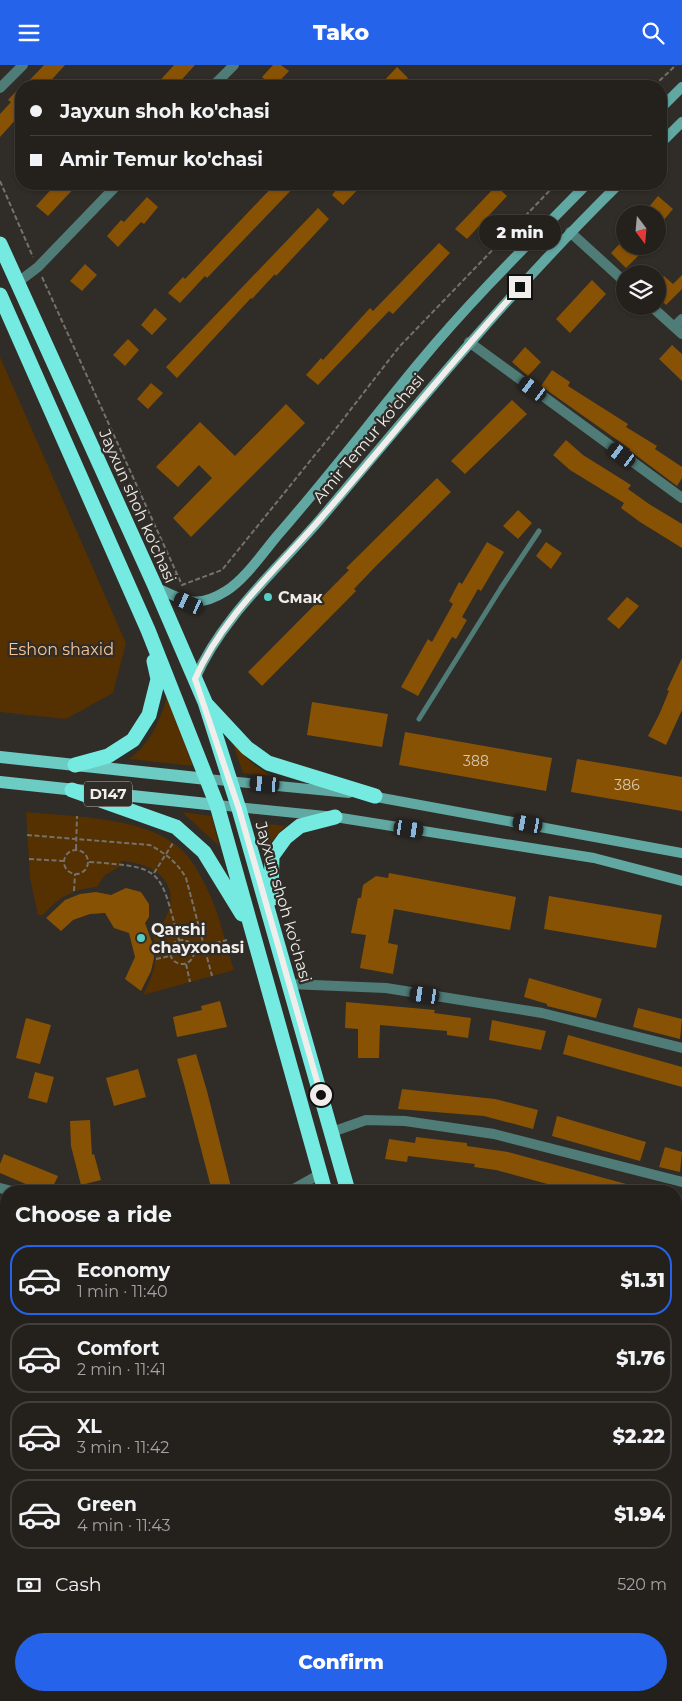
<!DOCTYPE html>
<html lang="en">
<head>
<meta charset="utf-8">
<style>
	:root { --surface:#24211d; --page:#2c2926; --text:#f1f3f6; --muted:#a3a3a4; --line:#413e3b; --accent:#2563eb }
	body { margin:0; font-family:Montserrat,sans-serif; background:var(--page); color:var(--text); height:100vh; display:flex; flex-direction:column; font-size:19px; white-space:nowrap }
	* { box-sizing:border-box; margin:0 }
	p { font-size:16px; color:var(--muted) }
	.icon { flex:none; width:28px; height:28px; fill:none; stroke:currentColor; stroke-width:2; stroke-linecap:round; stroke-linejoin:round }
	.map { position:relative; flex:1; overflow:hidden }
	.side { position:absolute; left:0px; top:1120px; width:682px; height:516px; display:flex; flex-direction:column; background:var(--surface); border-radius:20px 20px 0 0; box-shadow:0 1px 4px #0004,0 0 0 1px var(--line) }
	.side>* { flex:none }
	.hud { position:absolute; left:15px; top:15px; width:652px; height:110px; border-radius:20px; box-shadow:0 1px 4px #0004,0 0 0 1px var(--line); display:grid; align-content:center; height:110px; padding:0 15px; background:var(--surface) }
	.needle { width:32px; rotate:164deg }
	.fabs { position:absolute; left:616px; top:140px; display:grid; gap:10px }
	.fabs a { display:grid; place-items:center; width:50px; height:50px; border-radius:50%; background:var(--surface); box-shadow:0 1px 4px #0004,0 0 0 1px var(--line); font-size:25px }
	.end { position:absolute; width:22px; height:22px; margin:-11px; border:6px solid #f0edeb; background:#111; box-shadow:0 0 0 2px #111 }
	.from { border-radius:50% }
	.bubble { position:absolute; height:35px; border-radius:18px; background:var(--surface); box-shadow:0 1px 4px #0004,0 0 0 1px var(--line); font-size:16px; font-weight:800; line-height:35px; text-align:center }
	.car { position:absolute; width:15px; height:30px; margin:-15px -8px; border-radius:6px; box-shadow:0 0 4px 1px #0007; background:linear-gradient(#222 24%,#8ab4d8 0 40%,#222 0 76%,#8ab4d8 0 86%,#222 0) }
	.hud b { display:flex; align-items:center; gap:18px; height:48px; font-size:19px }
	.hud b+b { border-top:1px solid var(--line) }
	.hud i { width:12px; height:12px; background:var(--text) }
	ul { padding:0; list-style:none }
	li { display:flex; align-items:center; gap:15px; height:70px; margin:0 10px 8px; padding:0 5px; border:2px solid var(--line); border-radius:20px }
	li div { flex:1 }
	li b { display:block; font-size:19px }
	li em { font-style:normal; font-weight:800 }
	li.selected { border-color:var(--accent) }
	li>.icon { width:45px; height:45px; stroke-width:1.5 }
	h2 { padding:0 15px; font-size:22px; line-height:60px }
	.pay { display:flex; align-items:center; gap:12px; height:55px; padding:0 15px; font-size:19px }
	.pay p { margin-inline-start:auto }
	.action { display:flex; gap:10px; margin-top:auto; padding:10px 15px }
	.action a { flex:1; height:58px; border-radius:30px; background:var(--accent); color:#fff; font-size:20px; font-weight:800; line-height:58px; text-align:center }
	header { display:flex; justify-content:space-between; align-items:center; height:65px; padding:0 15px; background:var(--accent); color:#fff; font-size:22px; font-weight:800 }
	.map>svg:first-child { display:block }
	.green { fill:#553000 }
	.building { fill:#885205 }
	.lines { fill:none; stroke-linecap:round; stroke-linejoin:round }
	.path { stroke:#75716d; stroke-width:2; stroke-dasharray:5 2.5; stroke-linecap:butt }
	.lane { stroke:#507c78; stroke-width:5 }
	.street { stroke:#507c78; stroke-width:10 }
	.secondary { stroke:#61a8a2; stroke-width:10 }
	.primary { stroke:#6ccbc3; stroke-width:12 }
	.highway { stroke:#75eae1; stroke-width:15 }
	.route { stroke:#f0edeb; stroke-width:6 }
	.poi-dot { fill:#55cec5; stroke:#302c27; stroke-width:2 }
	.labels { text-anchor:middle; stroke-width:4.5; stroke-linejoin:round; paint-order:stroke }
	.number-label { font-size:14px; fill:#d6c6b2 }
	.shield { fill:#302c27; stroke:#b6b3b0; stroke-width:1 }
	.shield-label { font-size:15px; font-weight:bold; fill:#f0edeb }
	.street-label { font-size:16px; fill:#f0edeb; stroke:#302c27 }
	.poi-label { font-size:16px; font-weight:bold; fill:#f0edeb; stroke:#302c27; text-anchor:start }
	.park-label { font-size:16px; fill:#f5c596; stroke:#302c27 }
</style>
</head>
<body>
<header><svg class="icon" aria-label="menu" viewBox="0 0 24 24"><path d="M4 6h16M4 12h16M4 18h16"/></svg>Tako<svg class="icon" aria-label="search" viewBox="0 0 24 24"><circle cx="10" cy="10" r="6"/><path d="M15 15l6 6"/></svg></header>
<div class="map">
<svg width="682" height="1636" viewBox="0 0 682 1636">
	<rect width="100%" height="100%" fill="#302c27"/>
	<path class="green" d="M0 292 126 578 113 628 66 654 0 647Z
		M167 631 193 701 129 694C151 678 160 656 167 631Z
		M233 679 253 699 271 711 243 708Z
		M26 747C74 752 147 751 183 786 195 798 204 817 211 832 221 855 226 881 234 905L143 930C154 908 159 895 153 870 188 833 168 799 121 796L119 802 105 810 97 822C73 824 59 832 43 850H38L30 813Z
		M182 747 212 751 219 781Z
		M260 758 285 761 268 780Z"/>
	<path class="building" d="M44 0H65L46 21H24Z
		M174 0H195L176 21H155Z
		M273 0H281L289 6 275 21H272L262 12Z
		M397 2 408 13 400 21H379Z
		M21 21V46L16 50 18 52 0 72V49L11 37 8 35Z
		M56 119H78L48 151 36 141Z
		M275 119H297L207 213 205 211 180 238 168 228 183 212 185 214Z
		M341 119H363L343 140 332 130Z
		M496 121 507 131 467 174 455 164Z
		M658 131 673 144 658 162V149H643Z
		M147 132 158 142 144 159 141 157 118 182 107 171 121 155 124 157Z
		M318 143 329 154 276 211 275 209 252 234 251 233 177 313 166 302Z
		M625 173V181H632L640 189 626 203 611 188Z
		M439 178 450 188 393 249 389 246 318 320 306 310 321 293 323 295 370 243 373 246Z
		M85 199 97 210 82 226 70 216Z
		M682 210V224L666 240 658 232V217L664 211 673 219Z
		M592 215 606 229 570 268 556 254Z
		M155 243 167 254 152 270 141 260Z
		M128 274 139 285 125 301 113 290Z
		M672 280 682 289V316L659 294Z
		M525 282 541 297 528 311 512 297Z
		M552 305 570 317 568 321 628 359 626 362 657 381 655 384 682 402V413L677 421 629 385 630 384 541 321Z
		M151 318 163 328 148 344 137 334Z
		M512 335 527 349 465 409 451 396Z
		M286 339 305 358 191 472 173 453 212 413 199 400 178 422 156 402 200 357 235 391Z
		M566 375 583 390 631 420 628 424 649 439 682 459V483L640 457 621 443 624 438 570 405 553 390Z
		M437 413 451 427 376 501 354 524 356 526 262 621 248 607 349 505 346 503Z
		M518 445 532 458 518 474 503 461Z
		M487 477 504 487 481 526 478 524 462 552 467 555 456 574 452 572 418 631 401 622 428 574 432 577 453 539 449 536 459 517 462 519Z
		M546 477 562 488 551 504 536 491Z
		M627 532 639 541 619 564 607 554Z
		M682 593V645L666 680 648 671 659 650 669 626 667 625Z
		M312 637 388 649 382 682 307 670Z
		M405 667 552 693 546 726 399 700Z
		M577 694 682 712V746L571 727Z
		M389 808 516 832 510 865 394 844 388 878 398 880 393 909 360 903 366 870 351 868 358 833H361L363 820 376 811 388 813Z
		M126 823 141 827 149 839V852L145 858 153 880 154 893 151 906 141 926 125 914 135 892 129 868 114 863 105 848 90 849 73 855 61 866 46 853 65 835 80 829 96 827 111 830Z
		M549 831 662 850 656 883 544 864Z
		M529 913 602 934 596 953 547 941V939L524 932Z
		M220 936 227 962 177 972 173 952 202 945 201 941Z
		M346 937 435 945 434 948 471 953 468 973 447 970V966L380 960 379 993H358V964L345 963Z
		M638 943 682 954 680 974 633 962Z
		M26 953 51 960 40 999 16 993Z
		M492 955 546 966 541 985 489 975Z
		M568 970 682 1002V1022L563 989Z
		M196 989 207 1026 232 1126H212L184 1019 177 994Z
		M138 1004 146 1032 114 1041 106 1013Z
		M35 1007 54 1012 47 1038 28 1033Z
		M402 1024 495 1034 538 1045 533 1064 484 1051 398 1044Z
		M557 1051 646 1077 640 1096 552 1071Z
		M90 1055 92 1090 94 1089 101 1115 81 1120 71 1081 70 1056Z
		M416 1072 467 1078V1081L508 1087 641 1123V1126H573L496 1105 474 1102 475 1099 408 1091 407 1097 385 1094 389 1074 415 1078Z
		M665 1082 682 1087 680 1107 659 1102Z
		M4 1089 58 1111 51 1126H42L0 1108V1099Z"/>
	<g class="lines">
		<path class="path" d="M654 21 676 0
			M0 116 33 192
			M42 212 182 520 222 505 331 370 399 282 556 119
			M168 513 177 509
			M27 770 150 780C166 789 177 797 186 813L212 911
			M76 784 77 751
			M64 797a12 12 0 1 1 24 0a12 12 0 1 1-24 0Z
			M29 794 64 796
			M89 797C165 802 159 804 179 875
			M154 808 173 778
			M74 826 75 809
			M170 887a12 12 0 1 1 24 0a12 12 0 1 1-24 0Z
			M194 884 227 875
			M156 894 170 891
			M186 899 190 917"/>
		<path class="lane" d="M419 654 501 523 539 466"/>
		<path class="street" d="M213 21 234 0
			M0 23 23 0
			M570 167 625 217
			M17 218 38 202 118 119
			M651 241 682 269
			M674 262 682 254
			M469 277 682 433
			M289 919 386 923 542 948 682 983
			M332 1067 366 1055 405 1056 494 1069 682 1117
			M0 1123 12 1126
			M290 1126 320 1109
			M676 1246 682 1247
			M676 1357 682 1358
			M0 1415 6 1429
			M0 1448 6 1446
			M676 1481 682 1482
			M676 1596 682 1597
			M79 1630 80 1636
			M329 1630 331 1636
			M192 1636 212 1630"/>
		<path class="secondary" d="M661 43 682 22
			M661 78 682 57
			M155 522C183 535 196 545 226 526 245 514 262 489 277 471 326 415 371 356 419 298 471 235 530 177 587 119
			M195 614C222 551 279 503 323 451 419 337 513 223 619 119
			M207 714 349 728
			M371 731 682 788
			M217 740 335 752 594 793 682 816"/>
		<path class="primary" d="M0 692 207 714
			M0 717 217 740"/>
		<path class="highway" d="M0 179 154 519 205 637 239 744 348 1126
			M0 230 148 565 217 740 325 1126
			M207 640 247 683 268 698 375 731
			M75 700 108 691 133 675 149 650 158 614 154 596
			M72 725 176 762 204 787 242 849
			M271 834 272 791 285 773 300 761 335 752
			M468 1630 470 1636
			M488 1630 490 1636"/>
	</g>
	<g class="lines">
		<path class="route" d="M321 1030 239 744 195 614C222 552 277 504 321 453 388 376 451 297 520 222"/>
	</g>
	<g class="poi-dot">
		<circle cx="268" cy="532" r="5"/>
		<circle cx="141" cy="873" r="5"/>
	</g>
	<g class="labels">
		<g class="number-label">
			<text x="476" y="701">388</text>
			<text x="627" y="725">386</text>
		</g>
		<rect class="shield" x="84" y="716.5" width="48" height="25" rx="4"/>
		<g class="shield-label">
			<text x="108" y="734">D147</text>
		</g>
		<g class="street-label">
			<text transform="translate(368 373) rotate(-50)" y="6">Amir Temur ko'chasi</text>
			<text transform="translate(138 441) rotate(66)" y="6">Jayxun shoh ko'chasi</text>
			<text transform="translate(284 837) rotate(74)" y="6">Jayxun shoh ko'chasi</text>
		</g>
		<g class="poi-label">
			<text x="278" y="538">Смак</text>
			<text x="151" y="870">Qarshi<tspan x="151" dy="18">chayxonasi</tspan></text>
		</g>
		<g class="park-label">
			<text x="61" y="590">Eshon shaxid</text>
		</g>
	</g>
</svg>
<div class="fabs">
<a><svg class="needle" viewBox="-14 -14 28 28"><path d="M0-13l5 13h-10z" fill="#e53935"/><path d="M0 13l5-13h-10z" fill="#a3a3a4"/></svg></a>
<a><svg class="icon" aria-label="layers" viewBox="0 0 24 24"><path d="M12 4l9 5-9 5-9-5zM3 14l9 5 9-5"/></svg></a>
</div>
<i class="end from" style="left:321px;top:1030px"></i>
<i class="end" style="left:520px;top:222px"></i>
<div class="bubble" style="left:479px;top:150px;width:82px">2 min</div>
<i class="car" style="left:533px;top:324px;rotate:306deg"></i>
<i class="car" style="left:622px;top:390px;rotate:306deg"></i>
<i class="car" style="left:189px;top:538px;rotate:295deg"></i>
<i class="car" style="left:265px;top:719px;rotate:274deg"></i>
<i class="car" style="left:528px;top:759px;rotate:280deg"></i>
<i class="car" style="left:409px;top:764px;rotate:99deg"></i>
<i class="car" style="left:425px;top:930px;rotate:279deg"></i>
<div class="hud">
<b><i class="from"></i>Jayxun shoh ko'chasi</b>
<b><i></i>Amir Temur ko'chasi</b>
</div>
<section class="side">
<h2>Choose a ride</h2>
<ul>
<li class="selected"><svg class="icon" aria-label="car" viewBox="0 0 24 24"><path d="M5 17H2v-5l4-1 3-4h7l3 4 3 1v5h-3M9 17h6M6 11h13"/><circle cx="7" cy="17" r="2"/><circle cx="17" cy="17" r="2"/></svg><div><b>Economy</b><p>1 min · 11:40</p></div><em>$1.31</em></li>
<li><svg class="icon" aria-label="car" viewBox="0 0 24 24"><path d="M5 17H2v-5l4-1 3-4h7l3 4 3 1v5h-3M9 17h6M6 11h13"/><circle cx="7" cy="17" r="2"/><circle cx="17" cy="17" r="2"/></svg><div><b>Comfort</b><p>2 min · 11:41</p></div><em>$1.76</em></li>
<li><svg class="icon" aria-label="car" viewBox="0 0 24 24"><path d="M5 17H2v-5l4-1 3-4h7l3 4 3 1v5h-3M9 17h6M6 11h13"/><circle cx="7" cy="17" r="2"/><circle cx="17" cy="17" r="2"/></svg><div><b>XL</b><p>3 min · 11:42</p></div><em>$2.22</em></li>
<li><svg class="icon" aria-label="car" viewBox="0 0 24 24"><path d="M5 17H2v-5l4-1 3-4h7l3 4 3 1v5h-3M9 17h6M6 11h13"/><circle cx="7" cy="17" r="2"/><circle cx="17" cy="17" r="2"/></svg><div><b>Green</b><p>4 min · 11:43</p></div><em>$1.94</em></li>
</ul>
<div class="pay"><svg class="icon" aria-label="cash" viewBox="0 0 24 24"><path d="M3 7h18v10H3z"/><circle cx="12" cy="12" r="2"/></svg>Cash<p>520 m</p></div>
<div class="action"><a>Confirm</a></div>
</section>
</div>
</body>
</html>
